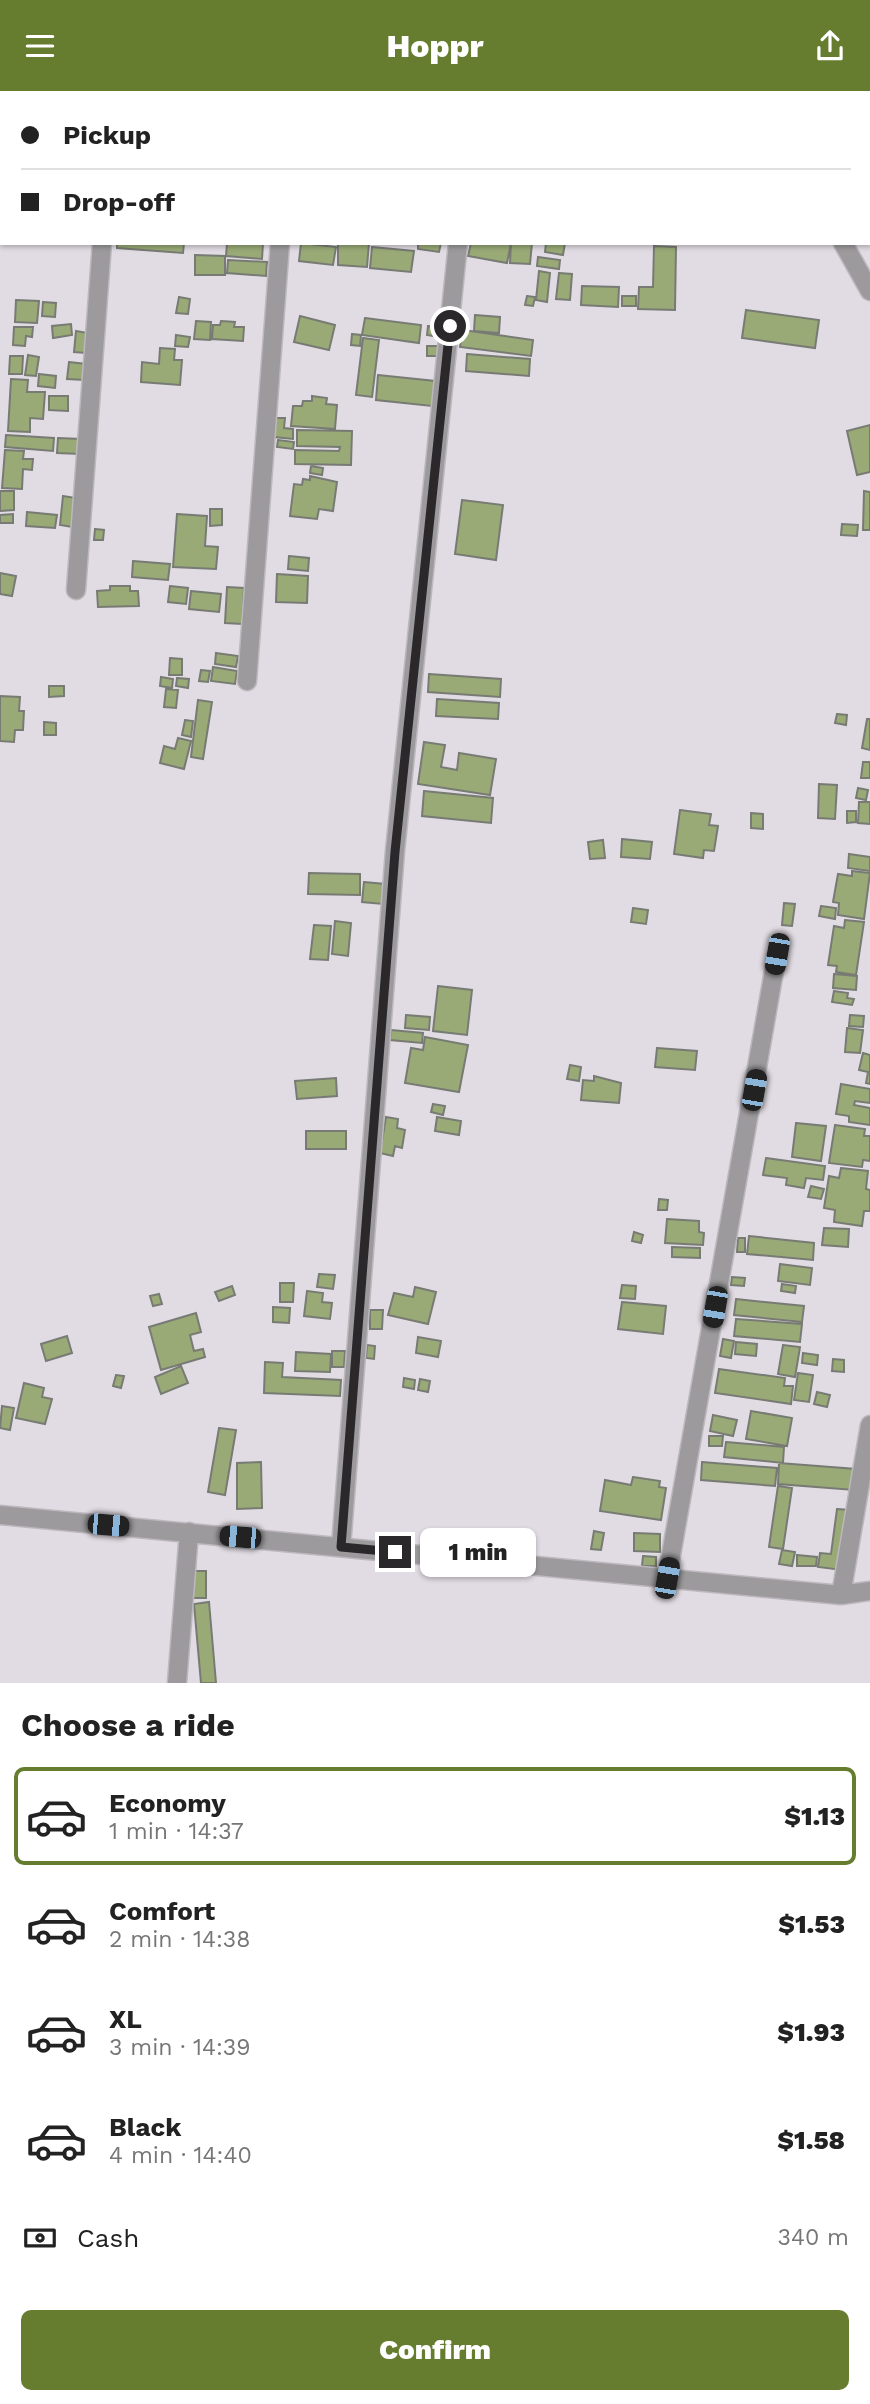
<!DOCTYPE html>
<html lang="en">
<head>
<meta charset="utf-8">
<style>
	:root { --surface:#fff; --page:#f2f2f2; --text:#222; --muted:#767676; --line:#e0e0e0; --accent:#667c2e }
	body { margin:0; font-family:"Work Sans",sans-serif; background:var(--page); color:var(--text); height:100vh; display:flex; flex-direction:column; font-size:26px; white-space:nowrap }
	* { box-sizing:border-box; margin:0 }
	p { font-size:23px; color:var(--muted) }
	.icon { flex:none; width:38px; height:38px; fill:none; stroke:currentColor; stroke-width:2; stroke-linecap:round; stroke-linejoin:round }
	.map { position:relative; height:1592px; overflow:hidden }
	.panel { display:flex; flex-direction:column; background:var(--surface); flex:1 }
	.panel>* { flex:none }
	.banner { position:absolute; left:0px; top:0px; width:872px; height:154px; box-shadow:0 2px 5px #0004; display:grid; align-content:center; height:154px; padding:0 21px; background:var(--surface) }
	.end { position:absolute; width:32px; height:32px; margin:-16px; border:9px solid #2a282b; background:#fff; box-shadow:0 0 0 4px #fff }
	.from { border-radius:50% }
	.bubble { position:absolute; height:49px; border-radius:10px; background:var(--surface); box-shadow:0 2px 5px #0004; font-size:23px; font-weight:800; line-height:49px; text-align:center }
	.car { position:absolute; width:21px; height:42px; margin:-21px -10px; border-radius:9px; box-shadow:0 0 5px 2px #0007; background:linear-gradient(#222 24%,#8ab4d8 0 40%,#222 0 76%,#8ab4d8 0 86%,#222 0) }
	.banner b { display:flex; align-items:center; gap:24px; height:66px; font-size:26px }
	.banner b+b { border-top:2px solid var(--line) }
	.banner i { width:18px; height:18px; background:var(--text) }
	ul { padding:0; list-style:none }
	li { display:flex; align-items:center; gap:21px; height:98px; margin:0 14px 10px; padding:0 7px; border:4px solid transparent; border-radius:10px }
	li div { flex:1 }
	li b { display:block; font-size:26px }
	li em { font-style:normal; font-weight:800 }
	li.selected { border-color:var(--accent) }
	li>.icon { width:63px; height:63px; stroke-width:1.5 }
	h2 { padding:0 21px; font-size:32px; line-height:84px }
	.pay { display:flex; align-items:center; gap:18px; height:77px; padding:0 21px; font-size:26px }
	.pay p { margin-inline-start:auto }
	.primary-button { display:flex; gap:14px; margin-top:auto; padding:14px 21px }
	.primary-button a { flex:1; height:80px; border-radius:10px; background:var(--accent); color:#fff; font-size:28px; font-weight:800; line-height:80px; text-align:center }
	header { display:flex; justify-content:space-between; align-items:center; height:91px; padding:0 21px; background:var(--accent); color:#fff; font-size:32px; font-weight:800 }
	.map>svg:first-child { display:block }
	.building { fill:#99aa76; stroke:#787b74; stroke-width:2 }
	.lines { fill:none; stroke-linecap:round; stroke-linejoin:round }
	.street-casing { stroke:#bcb8be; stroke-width:21 }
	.street { stroke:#9c9a9c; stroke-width:18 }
	.route { stroke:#2a282b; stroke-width:9 }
</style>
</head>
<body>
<header><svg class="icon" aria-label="menu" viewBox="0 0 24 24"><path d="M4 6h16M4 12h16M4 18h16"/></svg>Hoppr<svg class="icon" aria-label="share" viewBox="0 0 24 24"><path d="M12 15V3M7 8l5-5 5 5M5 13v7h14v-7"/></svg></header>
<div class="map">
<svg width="870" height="1592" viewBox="0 0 870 1592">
	<rect width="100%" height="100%" fill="#e1dce3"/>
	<path class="building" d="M493 0H553V2Z
		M117 152H184L183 162 117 157Z
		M227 152H263L262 168 226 165Z
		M301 152 336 156 333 174 299 170Z
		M338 152H369L367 176 338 174Z
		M418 152H441L439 161 418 158Z
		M471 152H511L507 172 468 165Z
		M511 152H532L530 173 510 172Z
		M546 152H565L563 164 545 161Z
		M654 155 676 156 675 219 638 218 639 196H653Z
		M372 156 414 160 411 181 370 177Z
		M195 164 225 165V184H195Z
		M538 166 560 169 559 178 537 175Z
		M228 169 267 171 266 185 227 182Z
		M539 180 550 182 547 211 536 209Z
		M559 182 572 183 570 209 556 208Z
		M582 195 619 196 618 216 581 214Z
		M527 205 535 206 533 215 525 214Z
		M622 205H636V215H622Z
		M179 206 190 208 188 223 176 222Z
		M16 209 39 210 37 232 15 231Z
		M43 211 56 212 55 226 42 225Z
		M746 219 819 229 815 257 742 247Z
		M475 224 500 226 499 242 474 240Z
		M300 225 335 234 329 259 294 251Z
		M365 227 421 234 419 252 362 244Z
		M196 230 211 231 210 249 194 248Z
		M221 230 235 231 234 236H244L243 250 212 248 213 234H220Z
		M71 233 72 244 53 247 52 235Z
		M428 235 440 236 439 246 427 244Z
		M14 236H33L32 246 26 245 25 255 13 254Z
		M463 239 533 249 531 265 460 256Z
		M76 240 88 242 86 262 74 261Z
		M352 243 361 244 360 255 351 254Z
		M176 244 190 246 188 256 175 255Z
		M363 247 379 249 372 306 356 304Z
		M427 255H439L438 265H427Z
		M160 257 175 258 174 269H182L180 294 141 291 142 271 159 273Z
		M467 263 530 268 529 285 466 280Z
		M28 264 39 266 36 285 25 284Z
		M10 265H23L22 283H9Z
		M69 271 86 273 85 289 67 288Z
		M39 283 56 285 55 297 38 295Z
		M378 284 435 290 432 315 376 309Z
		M11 288 28 289 27 301H45L43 328 30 327V341L8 340Z
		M49 305H68V320L49 319Z
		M312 305 327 307 326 313 337 314 335 338 291 335 293 315H302L303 310H312Z
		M276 327H285L284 337 293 338V348L274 346Z
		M870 334V381L857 384 847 340Z
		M297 339 352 340 351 374 295 373V359L339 360 340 356 297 355Z
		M6 344 54 347 53 360 5 356Z
		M58 347 81 348 80 363 57 362Z
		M278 349 294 351 293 358 277 356Z
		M5 359 24 360 23 368H33L32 379 23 378 22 398 2 397Z
		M311 375 323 377 322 384 310 382Z
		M310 385 337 391 333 420 319 418 317 428 290 425 294 393 302 394 303 388 310 389Z
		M0 400H14V419L0 420Z
		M864 400 870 401V439H863Z
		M63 405 76 407 73 436 60 434Z
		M462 409 503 414 496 469 455 463Z
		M210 418H222V434L210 435Z
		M27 421 57 424 55 437 26 435Z
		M13 423V432H0V424Z
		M177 423 207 425 205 455 218 456 216 478 173 476Z
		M842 433 858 434 857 445 841 444Z
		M95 438 104 439 103 449H94Z
		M289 465 309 467 308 480 288 478Z
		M133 470 170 473 168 489 132 486Z
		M0 482 16 485 12 505 0 503Z
		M277 483 308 485 307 512 276 511Z
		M110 495H130V500H138L139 515 98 516 97 500 110 499Z
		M170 495 188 497 186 513 168 511Z
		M227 496 244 497 242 533 225 532Z
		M191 500 221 503 219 521 189 518Z
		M216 562 238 565 236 576 215 573Z
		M170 567 182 568V584H169Z
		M213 576 237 580 235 593 211 590Z
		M201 579 210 580 208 591 199 590Z
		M429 583 501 588 500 606 428 601Z
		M161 586 173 588 172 597 160 595Z
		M177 587 189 588 188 597 176 595Z
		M49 595H64V605L49 606Z
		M166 598 178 599 176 617 164 616Z
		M0 605 20 606 19 620H24L23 639H15L14 651 0 650Z
		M437 608 499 612 498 628 436 625Z
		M198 609 212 611 203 668 191 666Z
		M837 623 847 624 846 634 835 632Z
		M867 628H870V659L862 657Z
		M185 629 193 630 191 646 182 644Z
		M44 631 56 632V644H44Z
		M178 647 191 650 184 678 160 672 164 655 175 658Z
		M424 651 445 654 441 676 457 679 459 662 496 668 490 704 418 693Z
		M863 671H870V687H861Z
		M819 693 837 694 835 728 818 727Z
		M858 697 868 699 866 709 856 707Z
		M424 700 493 707 491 732 422 725Z
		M859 711H870V733L858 732Z
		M680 719 711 723 709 734 718 735 714 760 704 759 703 767 674 763Z
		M847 720H856V731L847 732Z
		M751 722 763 723V738L751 737Z
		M622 748 652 751 650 768 621 766Z
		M603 749 605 767 590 768 588 751Z
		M849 763 870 766V780L848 777Z
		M852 780 870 782 864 828 838 824 839 812 833 811 838 783 852 785Z
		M309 782 360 783V804L308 803Z
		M364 791 385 793 383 813 362 811Z
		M784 812 795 813 792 835 782 834Z
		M821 815 836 817 835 828 819 825Z
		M633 817 648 819 646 833 631 831Z
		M845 829 864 831 856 884 836 881 837 875 828 874 834 835 844 837Z
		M335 830 351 832 348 865 332 863Z
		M314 834 331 835 328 869 310 868Z
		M834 883 857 885 856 899 833 897Z
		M438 895 472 899 467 944 433 940Z
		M834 900 848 902 847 907 854 908 852 914 832 911Z
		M406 924 430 926 429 939 405 937Z
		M850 924 864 925 863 936 849 935Z
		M847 937 863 939 860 962 845 961Z
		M391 939 423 942 422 952 390 949Z
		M425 946 468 954 459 1001 405 992 411 957 423 959Z
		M657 957 697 960 695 979 655 976Z
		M863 962 870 964V993L866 992 868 981 859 979Z
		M570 974 581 976 579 990 567 988Z
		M594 985 621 992 619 1012 581 1009 583 989 594 990Z
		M336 987 337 1005 297 1008 295 990Z
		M841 993 870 998V1012L855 1010 854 1014 870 1017V1034L849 1031V1025L836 1023Z
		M433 1013 445 1015 443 1024 431 1021Z
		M386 1026 398 1028 397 1037 405 1039 402 1057 395 1055 393 1065 380 1062Z
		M437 1026 461 1030 459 1044 435 1040Z
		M796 1032 826 1035 821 1070 792 1066Z
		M835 1034 865 1038 864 1045H870V1070L863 1069 862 1076 829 1072Z
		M306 1040H346V1058H306Z
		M766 1067 825 1075 823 1089 806 1087 804 1097 786 1094 787 1087 763 1084Z
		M841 1077 868 1080 866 1098 870 1099V1120H864L862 1135 834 1131 835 1119 824 1117 829 1085 839 1087Z
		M811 1095 824 1098 821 1108 808 1106Z
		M659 1108 668 1109 667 1119H658Z
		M667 1128 699 1130V1141L704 1142 703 1154 665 1152Z
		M824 1137 849 1138 848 1156 822 1154Z
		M634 1141 643 1144 641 1152 632 1150Z
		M749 1145 814 1152 813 1169 747 1163Z
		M738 1147H745V1161H737Z
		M672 1156 700 1157V1167L672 1166Z
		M780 1173 812 1177 810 1194 778 1190Z
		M319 1183 335 1184 333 1198 317 1196Z
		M732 1186 745 1187 744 1195 731 1194Z
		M280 1192H294L293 1211H280Z
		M782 1193 796 1195 795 1202 781 1200Z
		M622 1194 636 1195 635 1208 620 1207Z
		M232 1195 235 1204 219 1210 215 1201Z
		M415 1196 436 1201 428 1233 388 1224 394 1202 413 1206Z
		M307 1200 323 1202 322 1211 332 1212 330 1228 304 1225Z
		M159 1203 162 1213 153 1215 150 1205Z
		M736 1208 804 1215 802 1231 734 1224Z
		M622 1211 666 1215 663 1243 618 1238Z
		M273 1216 290 1217 289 1232 273 1231Z
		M370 1219H383L382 1238H370Z
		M196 1222 201 1241 190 1244 194 1260 203 1258 205 1266 161 1279 149 1236Z
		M736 1228 802 1233 800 1251 734 1245Z
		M67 1245 72 1262 46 1270 41 1253Z
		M418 1246 441 1250 438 1266 416 1262Z
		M723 1248 734 1250 731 1267 720 1265Z
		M736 1251 757 1253 756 1265 735 1263Z
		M367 1254 375 1255 374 1268 366 1267Z
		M783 1254 800 1256 795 1286 778 1283Z
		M332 1260H345L344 1276H332Z
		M296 1261 331 1263 330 1281 295 1280Z
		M803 1262 818 1264 817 1274 802 1272Z
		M833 1268 844 1269V1281L832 1280Z
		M265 1271 283 1272 282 1286 341 1289 340 1305 264 1302Z
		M181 1275 188 1292 161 1303 155 1286Z
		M719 1278 785 1287 784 1295H793L791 1313 715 1302Z
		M798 1282 813 1284 809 1311 794 1309Z
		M116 1284 124 1285 121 1297 113 1295Z
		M404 1287 415 1289 414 1298 403 1296Z
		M420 1288 430 1290 428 1301 418 1299Z
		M24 1292 44 1297 42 1306 52 1308 45 1333 16 1327Z
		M817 1301 830 1304 827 1316 814 1313Z
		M2 1315 14 1317 10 1339 0 1337Z
		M751 1320 792 1327 787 1355 746 1348Z
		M713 1324 737 1329 733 1345 710 1340Z
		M219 1337 236 1339 225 1404 208 1401Z
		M709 1345H723L722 1355H709Z
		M726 1351 784 1356 783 1372 724 1366Z
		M261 1371 262 1417 237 1418V1372Z
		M702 1371 777 1377 775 1395 701 1389Z
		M779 1372 856 1378 854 1399 778 1393Z
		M633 1386 660 1390 659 1396 666 1397 661 1429 600 1420 605 1389 631 1394Z
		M778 1395 792 1397 783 1458 769 1456Z
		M837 1418 850 1419 842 1479 818 1476 820 1462 831 1463Z
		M594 1440 604 1442 601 1459 591 1458Z
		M634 1442 660 1443V1461L634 1460Z
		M782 1459 795 1461 792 1475 779 1473Z
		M797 1464 817 1466 816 1475H797Z
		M643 1465 656 1466V1475H642Z
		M193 1480H206V1507H193Z
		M209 1511 216 1592H201L194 1513Z"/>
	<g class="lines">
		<g class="street-casing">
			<path id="street" d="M758 0 759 2
				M114 2V0
				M290 2V0
				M474 2V0
				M843 152 870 200
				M76 499 102 152
				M247 590 280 152
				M0 1424 841 1504 870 1500
				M341 1456 395 760 458 152
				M667 1487 777 863
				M841 1504 870 1334
				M177 1592 189 1441"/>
		</g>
		<use href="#street" class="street"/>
	</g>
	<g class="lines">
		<path class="route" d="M395 1461 341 1456 395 761 450 235"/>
	</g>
</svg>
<i class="end from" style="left:450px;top:235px"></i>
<i class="end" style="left:395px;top:1461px"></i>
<div class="bubble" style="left:420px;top:1437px;width:116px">1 min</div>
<i class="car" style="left:777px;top:863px;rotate:190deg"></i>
<i class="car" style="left:754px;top:999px;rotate:10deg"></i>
<i class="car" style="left:715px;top:1216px;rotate:190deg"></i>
<i class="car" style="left:108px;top:1434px;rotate:95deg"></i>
<i class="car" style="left:240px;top:1446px;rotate:275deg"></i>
<i class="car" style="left:667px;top:1487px;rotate:10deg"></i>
<div class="banner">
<b><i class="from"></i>Pickup</b>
<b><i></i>Drop-off</b>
</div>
</div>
<section class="panel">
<h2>Choose a ride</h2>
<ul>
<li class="selected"><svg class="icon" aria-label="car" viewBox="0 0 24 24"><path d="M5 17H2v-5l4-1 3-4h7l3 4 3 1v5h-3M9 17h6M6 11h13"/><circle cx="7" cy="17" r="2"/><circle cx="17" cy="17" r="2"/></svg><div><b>Economy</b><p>1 min · 14:37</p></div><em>$1.13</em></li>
<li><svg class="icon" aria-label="car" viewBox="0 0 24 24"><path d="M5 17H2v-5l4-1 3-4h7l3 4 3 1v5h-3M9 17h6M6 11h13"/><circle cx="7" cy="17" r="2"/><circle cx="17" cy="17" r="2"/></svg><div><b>Comfort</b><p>2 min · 14:38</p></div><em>$1.53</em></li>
<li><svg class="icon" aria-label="car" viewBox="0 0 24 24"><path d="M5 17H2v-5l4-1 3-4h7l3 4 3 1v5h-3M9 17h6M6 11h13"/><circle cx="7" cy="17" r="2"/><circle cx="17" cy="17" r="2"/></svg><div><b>XL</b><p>3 min · 14:39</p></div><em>$1.93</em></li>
<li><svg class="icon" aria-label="car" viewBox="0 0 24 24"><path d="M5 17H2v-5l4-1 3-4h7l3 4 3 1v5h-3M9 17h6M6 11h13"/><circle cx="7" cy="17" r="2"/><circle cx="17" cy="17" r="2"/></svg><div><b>Black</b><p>4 min · 14:40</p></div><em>$1.58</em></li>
</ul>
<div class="pay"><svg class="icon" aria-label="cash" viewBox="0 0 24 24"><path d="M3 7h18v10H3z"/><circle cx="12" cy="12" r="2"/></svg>Cash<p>340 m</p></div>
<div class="primary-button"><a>Confirm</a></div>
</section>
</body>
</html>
